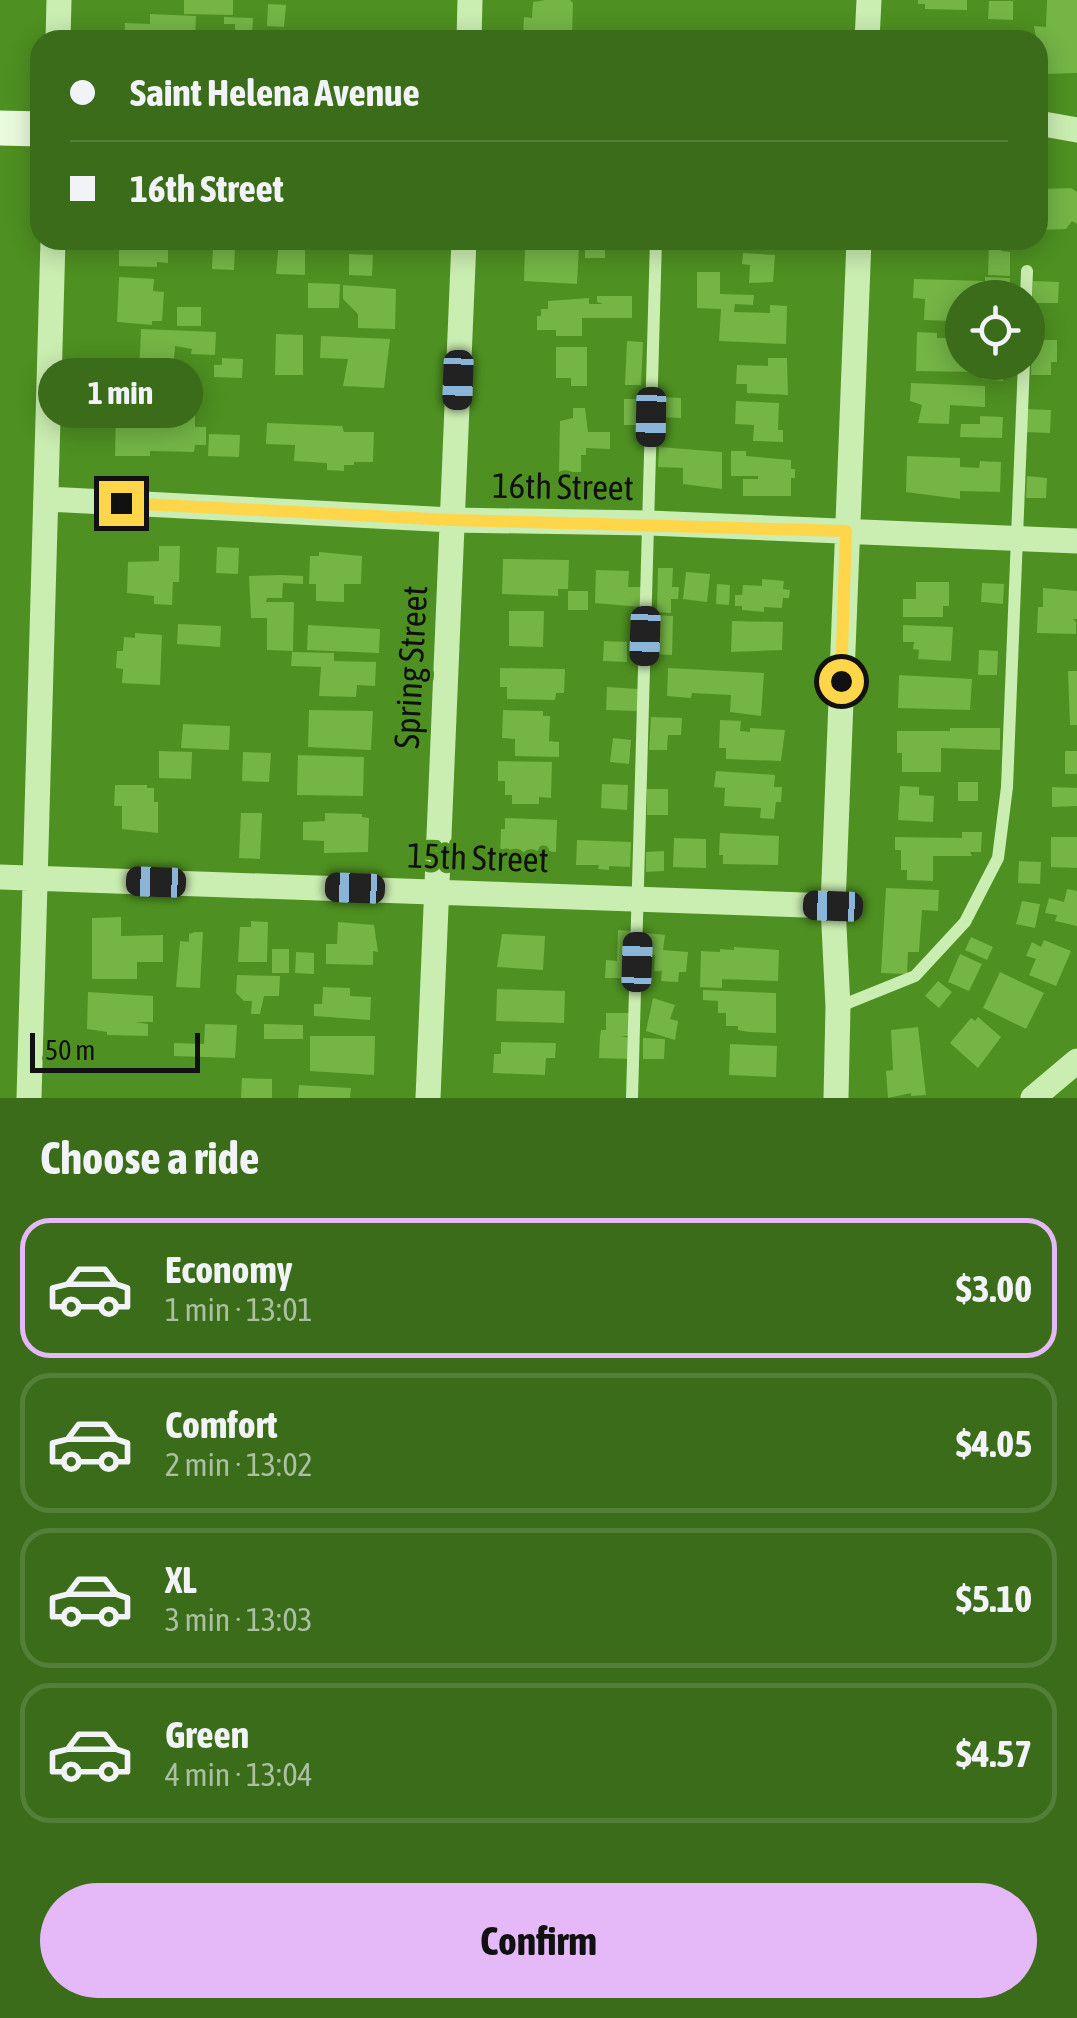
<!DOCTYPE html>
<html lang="en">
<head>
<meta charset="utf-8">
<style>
	:root { --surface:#3a6c19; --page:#417122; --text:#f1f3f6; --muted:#abc0a2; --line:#547f38; --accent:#e5b9f7 }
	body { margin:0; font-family:"Asap Condensed",sans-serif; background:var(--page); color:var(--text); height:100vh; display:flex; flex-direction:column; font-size:38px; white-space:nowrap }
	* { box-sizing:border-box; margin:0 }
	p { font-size:32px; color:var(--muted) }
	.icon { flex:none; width:55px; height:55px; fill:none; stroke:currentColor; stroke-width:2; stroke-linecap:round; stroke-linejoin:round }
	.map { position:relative; height:1098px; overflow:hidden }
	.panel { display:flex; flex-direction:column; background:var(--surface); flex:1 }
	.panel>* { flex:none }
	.hud { position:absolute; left:30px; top:30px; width:1018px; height:220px; border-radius:30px; box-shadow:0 5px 25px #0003; display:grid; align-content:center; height:220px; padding:0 40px; background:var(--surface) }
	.buttons { position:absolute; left:945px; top:280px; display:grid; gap:20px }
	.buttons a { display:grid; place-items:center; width:100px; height:100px; border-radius:50%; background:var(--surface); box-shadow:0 5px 25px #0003; font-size:50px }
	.scale { position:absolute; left:30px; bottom:25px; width:170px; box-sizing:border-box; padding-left:10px; border:5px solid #111; border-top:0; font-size:28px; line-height:35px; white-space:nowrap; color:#111; -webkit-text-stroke:8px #4e9021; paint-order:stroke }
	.end { position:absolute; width:45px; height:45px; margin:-22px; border:12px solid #ffd54a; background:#111; box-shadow:0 0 0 5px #111 }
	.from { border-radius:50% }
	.bubble { position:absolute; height:70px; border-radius:35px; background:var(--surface); box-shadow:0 5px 25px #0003; font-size:32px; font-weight:700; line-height:70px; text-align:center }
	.car { position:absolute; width:30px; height:60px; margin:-30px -15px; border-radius:12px; box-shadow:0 0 8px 2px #0007; background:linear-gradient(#222 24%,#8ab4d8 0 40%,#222 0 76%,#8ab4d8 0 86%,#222 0) }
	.hud b { display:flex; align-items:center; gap:35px; height:95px; font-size:38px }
	.hud b+b { border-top:2px solid var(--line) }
	.hud i { width:25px; height:25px; background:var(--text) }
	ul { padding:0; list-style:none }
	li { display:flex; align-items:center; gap:30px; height:140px; margin:0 20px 15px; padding:0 20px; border:5px solid var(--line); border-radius:30px }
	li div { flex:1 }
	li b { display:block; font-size:38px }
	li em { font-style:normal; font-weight:700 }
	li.current { border-color:var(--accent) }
	li>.icon { width:90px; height:90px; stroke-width:1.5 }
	h2 { padding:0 40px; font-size:45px; line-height:120px }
	.primary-button { display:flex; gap:20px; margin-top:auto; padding:20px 40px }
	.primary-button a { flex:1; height:115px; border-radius:60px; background:var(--accent); color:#111; font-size:40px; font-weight:700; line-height:115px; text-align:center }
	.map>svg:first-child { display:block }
	.building { fill:#74b546 }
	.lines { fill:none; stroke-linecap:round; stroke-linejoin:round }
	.lane { stroke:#caedb1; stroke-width:12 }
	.street { stroke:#caedb1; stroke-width:25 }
	.secondary { stroke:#e9fadd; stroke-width:35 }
	.route { stroke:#ffd54a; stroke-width:12 }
	.labels { text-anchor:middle; stroke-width:8; stroke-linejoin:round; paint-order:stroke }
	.street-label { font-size:35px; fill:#111; stroke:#4e9021 }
</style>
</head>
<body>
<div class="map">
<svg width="1077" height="1098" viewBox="0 0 1077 1098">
	<rect width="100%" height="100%" fill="#4e9021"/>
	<path class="building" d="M184 0H233V15L184 14Z
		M545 0H570L573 3 572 36 523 35 524 17 532 18 533 2Z
		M918 0H967V10L925 9V4H918Z
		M1047 0H1077V73L1043 74V51H1038L1034 26 1046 27Z
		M989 1H1013V20L988 19Z
		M268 4 286 5 284 27 267 26Z
		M150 14 196 16 195 40H124L125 23 150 24Z
		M224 17 253 18 252 36 201 40V30L235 32V24H224Z
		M768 30H807V40H767Z
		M916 31 976 32 975 40H916Z
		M1071 188 1077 192V224L1072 221 1066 229 1038 230V204H1043L1042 189Z
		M119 240H159V249H168V263L157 262V267L119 266Z
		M279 240H291L290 245H305V275L276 274Z
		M585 240H605V258H585Z
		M989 240H1001V251L1010 252V276L988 275Z
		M569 244 579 247 577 284 524 281 525 245 565 247Z
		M213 246 235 247 234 270 212 269Z
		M743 253 775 255 773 282 749 283 750 265 742 264Z
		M349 254 373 255 372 276 349 275Z
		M697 272H720V294L754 295 753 305 735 304 734 312 770 313V305L787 306 786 344 719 341 721 309 697 308Z
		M119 277 154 279 153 291 164 292 162 321H152V325L117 322Z
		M985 277 1010 278 1009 298H962V315L951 314 950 321 924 320 925 299 913 298 914 279 985 281Z
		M1033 281 1059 282 1058 303H1032Z
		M308 283 340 284 339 308H308Z
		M343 285 396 289 395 329 358 328V314L343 299Z
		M597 296H632V318H582V336H556V330H537V316H541V309H548V301L589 298V304H603L597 302Z
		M177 307H201V326H177Z
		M141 329 216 332 215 355 191 354 192 349 175 346 173 375 139 374Z
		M917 332 937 333V338H947V332H962V362H977V372L916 371Z
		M276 334 303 335V375H275Z
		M321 336 390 339 384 388 343 386 348 359 320 358Z
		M1032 340H1057V362H1051V375H1031Z
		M627 341 643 342 641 385H625Z
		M556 347H587V386H571V378H556Z
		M222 358 243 359 242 378 214 377V365H222Z
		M768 358H787L788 395 747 393V384H736L737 365 768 366Z
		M984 362H1005L1003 381 982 379Z
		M911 383 985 386V407L950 405 949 424 918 423 922 405 910 401Z
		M659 397 681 398V418L661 417Z
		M624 399H646V425H624Z
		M736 401 779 403 778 430H783V442L753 441 754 425 735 424Z
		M131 405H153L152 414 195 415V427H206V445H195L194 452 150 451V456H115L116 412H131Z
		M573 408H585L588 432H610V449L586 448V455H581V472H559L560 421 573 418Z
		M1026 409 1051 410 1050 433 1025 432Z
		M980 416 1003 417 1002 438 960 437 961 424H980Z
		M267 423 342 426 344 432H374L373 462H354V465H344V471L327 470V463L294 461 295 445 266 444Z
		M209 434 240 435 239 457 208 456Z
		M659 447 722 452V489L683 484V468L658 467Z
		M731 451H746V456L791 460V469H795V478H791V496H743V479H758V476H731Z
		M907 456 960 458V467L979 468 980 461 1001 462 1000 492 960 491V499L906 492Z
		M1027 476 1047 478 1046 498H1026Z
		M159 546H180L179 582H173L172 605 154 604V596L127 593 128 562 159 561Z
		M217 547 239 548 238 574 216 573Z
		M319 552 362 556 361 584H344V602L316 601V584H309L310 556H319Z
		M503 559 569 560 568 589H558V596L502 594Z
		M658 568H673L672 587H679L678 599H671V613L657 612Z
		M596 570 629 571 628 587H642L641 607 595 603Z
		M686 572 710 574 707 602 683 599Z
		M280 575 303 576V584L283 583 282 598H267L266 602H294L293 651 267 650V618H251L249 576Z
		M762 579 784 581 783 589 790 590 789 598H783L782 608 764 607V612L742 610V606H735V595H742L743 585 762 586Z
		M916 582H949V606H943V617H903V599H916Z
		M982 583 1004 584 1003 604 981 602Z
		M717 584 730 585 729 605 716 604Z
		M1043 588 1077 591V619H1073L1076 622V634L1037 633 1038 607H1043Z
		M568 591H588V610H568Z
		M509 611H544L543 647 509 646Z
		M654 615 673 616 672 655 654 654Z
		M732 621 783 622 782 650 731 652Z
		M178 624 221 626 220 647 177 644Z
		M308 625 380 629 379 653 307 650Z
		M903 625 953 627 951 661 918 659 919 650 913 649 914 642H903Z
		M135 633 162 635 160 685 122 683 123 669 116 668 117 651H123L124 637 135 638Z
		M604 641 627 642V662L603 661Z
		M979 650 998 651 997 675H978Z
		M292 652 334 653V661L376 662 375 686 357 685 356 697 319 696 321 667 291 666Z
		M500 668 565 669 564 693H556L555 700 507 699V687H500Z
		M668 668 764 673 761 716 730 712 731 695 692 693 691 698 667 696Z
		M1068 671H1077V725H1070Z
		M899 675 972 679 970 710 898 708Z
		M607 687 638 689 637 711 606 710Z
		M309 710 373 711 371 750 308 747Z
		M503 710 543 711V716H550L549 741 559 742V757L515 756V739L502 738Z
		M651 717 682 718 681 735H668L667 750H649Z
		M720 720 741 721 740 731 750 732V728L785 730 781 761 726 759V748H719Z
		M183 724 230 726 229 750 181 748Z
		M950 728H1000V750L941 748V772H902V753H897V731H950Z
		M613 738 631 740 629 764 610 762Z
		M159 751 192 752 191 779 159 778Z
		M1065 751H1077V774H1065Z
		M243 752 271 753 269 782 242 781Z
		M298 755 364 757 363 796 297 795Z
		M498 761 552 762 551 798 539 797V804H512V795H505V781H498Z
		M716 771 775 775 774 787H782L781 802H776L774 819 760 818 761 808 724 806 725 788 714 787Z
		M958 782H978V801H958Z
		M602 784 628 785 627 810 601 808Z
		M115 785H147V788H154V802H158V833L122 829V806H114Z
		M900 786 919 787V795L934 796 933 822 898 820Z
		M1052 787 1077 788V806L1052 807Z
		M647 789H668V815H647Z
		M241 813H262L260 859 239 858Z
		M325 813 362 814V817L369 818 368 852 324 853V841L303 840V822L325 821Z
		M505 818 557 820 556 852 534 851V856L500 855 501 829H505Z
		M962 832H982L981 852H970L972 856H933V881L907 880V870H901V850H895V837L962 838Z
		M720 833 779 836 778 865 723 864V855H719Z
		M1051 837H1077V868L1051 867Z
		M674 838 706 839V868L673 867Z
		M577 840 631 842 630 867 609 866V870L598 869 599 865H576Z
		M664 851V871L646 872V852Z
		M1019 861 1041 862 1040 884 1018 883Z
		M886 888 939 890 938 911 922 910 919 952H908L907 974 881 973Z
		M1067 889 1077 891V926L1055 921 1057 915 1045 913 1049 898 1064 902Z
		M1022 901 1040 904 1035 928 1016 924Z
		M121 917V936L163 935V962H137V979H92V918Z
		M251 921 268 922 267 962H238L240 927H251Z
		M338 922 374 925 378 952 373 951V965L326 964V944H337Z
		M618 930 632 931V965H627L626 978H605L606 960 617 961Z
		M195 932H203L200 988 176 987 180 941 189 942V934Z
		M647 933 665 935 663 950 688 952 686 972H679L678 982 661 981 662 971H654L655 955 646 954Z
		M502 934 545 936 543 970 497 967Z
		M971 937 993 947 987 960 965 950Z
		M1044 940 1071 951 1056 986 1029 975 1036 959 1026 956 1032 942 1041 947Z
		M734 947 779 950 778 981 722 979V988L700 987 701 951 720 952V949L734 950Z
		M272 949H289V973H272Z
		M296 952 314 953V974L295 973Z
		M960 954 982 964 969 991 948 982Z
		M1000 972 1044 993 1026 1029 983 1008Z
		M237 975 280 976 279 996H264L260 1014H251L252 1001H244L236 993Z
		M938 981 952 992 939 1008 925 996Z
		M323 987 350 988V996L371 997 370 1020 314 1016V1004H322Z
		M497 989 565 991 564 1023 496 1021Z
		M703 990 776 993V1033L749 1032 738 1030V1026H726V1013H718V1001L703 1000Z
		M88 992 153 996V1022H135L148 1024V1036L107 1035V1032L87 1029Z
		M653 998 675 1005 670 1019 678 1021 675 1040 646 1031Z
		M606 1013H631V1036H620L631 1038 630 1059 599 1058 600 1037 601 1030H606Z
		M978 1017 1001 1037 978 1068 950 1043 971 1018 975 1021Z
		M205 1024 237 1025 235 1058 174 1056V1043L204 1044Z
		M264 1024 303 1025V1039H264Z
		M918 1027 926 1095 911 1096V1093L888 1098 886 1071 893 1070 891 1030Z
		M310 1036H375L374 1075 310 1071Z
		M643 1038 665 1039 664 1059H643Z
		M501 1042 556 1043 555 1058H546L545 1075 493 1073 494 1054H501Z
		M730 1044 777 1046 776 1077 729 1075Z
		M242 1078 272 1079V1098H241Z
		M299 1085 351 1088 350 1098H298Z"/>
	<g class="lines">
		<path class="lane" d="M1026 298 1027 271
			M838 1007 915 976 965 922 998 858 1007 787 1024 362
			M632 1098 656 240"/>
		<path class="street" d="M58 40 59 0
			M469 40 470 0
			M867 40 869 0
			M1038 123 1077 130
			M47 499 452 520 649 523 1077 541
			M0 877 833 906
			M29 1098 53 240
			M428 1098 464 240
			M836 1098 838 1007 833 906 859 240
			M1033 1098 1077 1061"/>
		<path class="secondary" d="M0 128 40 129"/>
	</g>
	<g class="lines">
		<path class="route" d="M121 503 452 520 846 531 841 681"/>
	</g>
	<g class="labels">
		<g class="street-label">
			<text transform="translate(563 487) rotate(1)" y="12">16th Street</text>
			<text transform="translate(411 667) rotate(-87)" y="12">Spring Street</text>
			<text transform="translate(478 858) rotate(2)" y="12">15th Street</text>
		</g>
	</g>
</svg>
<div class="buttons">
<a><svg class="icon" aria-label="locate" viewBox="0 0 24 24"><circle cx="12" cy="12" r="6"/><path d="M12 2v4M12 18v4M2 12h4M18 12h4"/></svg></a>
</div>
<div class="scale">50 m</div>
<i class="end from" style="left:841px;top:681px"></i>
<i class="end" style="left:121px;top:503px"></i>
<div class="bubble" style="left:38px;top:358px;width:165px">1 min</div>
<i class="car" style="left:458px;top:380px;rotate:182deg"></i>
<i class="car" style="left:651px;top:417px;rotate:181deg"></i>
<i class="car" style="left:645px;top:636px;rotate:182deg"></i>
<i class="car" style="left:156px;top:882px;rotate:272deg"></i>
<i class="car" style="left:355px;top:888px;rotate:272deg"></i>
<i class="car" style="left:833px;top:906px;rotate:272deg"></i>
<i class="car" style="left:637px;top:962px;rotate:2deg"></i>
<div class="hud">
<b><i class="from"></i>Saint Helena Avenue</b>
<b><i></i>16th Street</b>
</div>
</div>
<section class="panel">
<h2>Choose a ride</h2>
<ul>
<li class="current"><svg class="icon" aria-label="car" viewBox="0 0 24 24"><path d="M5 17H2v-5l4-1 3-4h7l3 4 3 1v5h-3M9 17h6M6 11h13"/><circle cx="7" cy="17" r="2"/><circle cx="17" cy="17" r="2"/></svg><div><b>Economy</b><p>1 min · 13:01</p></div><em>$3.00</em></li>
<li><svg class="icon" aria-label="car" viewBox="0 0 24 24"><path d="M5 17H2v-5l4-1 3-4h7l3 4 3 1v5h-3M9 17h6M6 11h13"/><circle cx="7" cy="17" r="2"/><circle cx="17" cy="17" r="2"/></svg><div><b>Comfort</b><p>2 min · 13:02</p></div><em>$4.05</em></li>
<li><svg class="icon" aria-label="car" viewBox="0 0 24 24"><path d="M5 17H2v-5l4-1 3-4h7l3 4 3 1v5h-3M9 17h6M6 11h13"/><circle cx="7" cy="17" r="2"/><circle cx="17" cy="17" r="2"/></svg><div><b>XL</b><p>3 min · 13:03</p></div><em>$5.10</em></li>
<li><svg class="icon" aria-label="car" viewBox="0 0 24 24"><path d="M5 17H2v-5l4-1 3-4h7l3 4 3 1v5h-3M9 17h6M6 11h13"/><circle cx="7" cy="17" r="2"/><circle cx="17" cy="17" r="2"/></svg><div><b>Green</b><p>4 min · 13:04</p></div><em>$4.57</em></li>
</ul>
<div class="primary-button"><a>Confirm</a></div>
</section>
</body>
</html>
